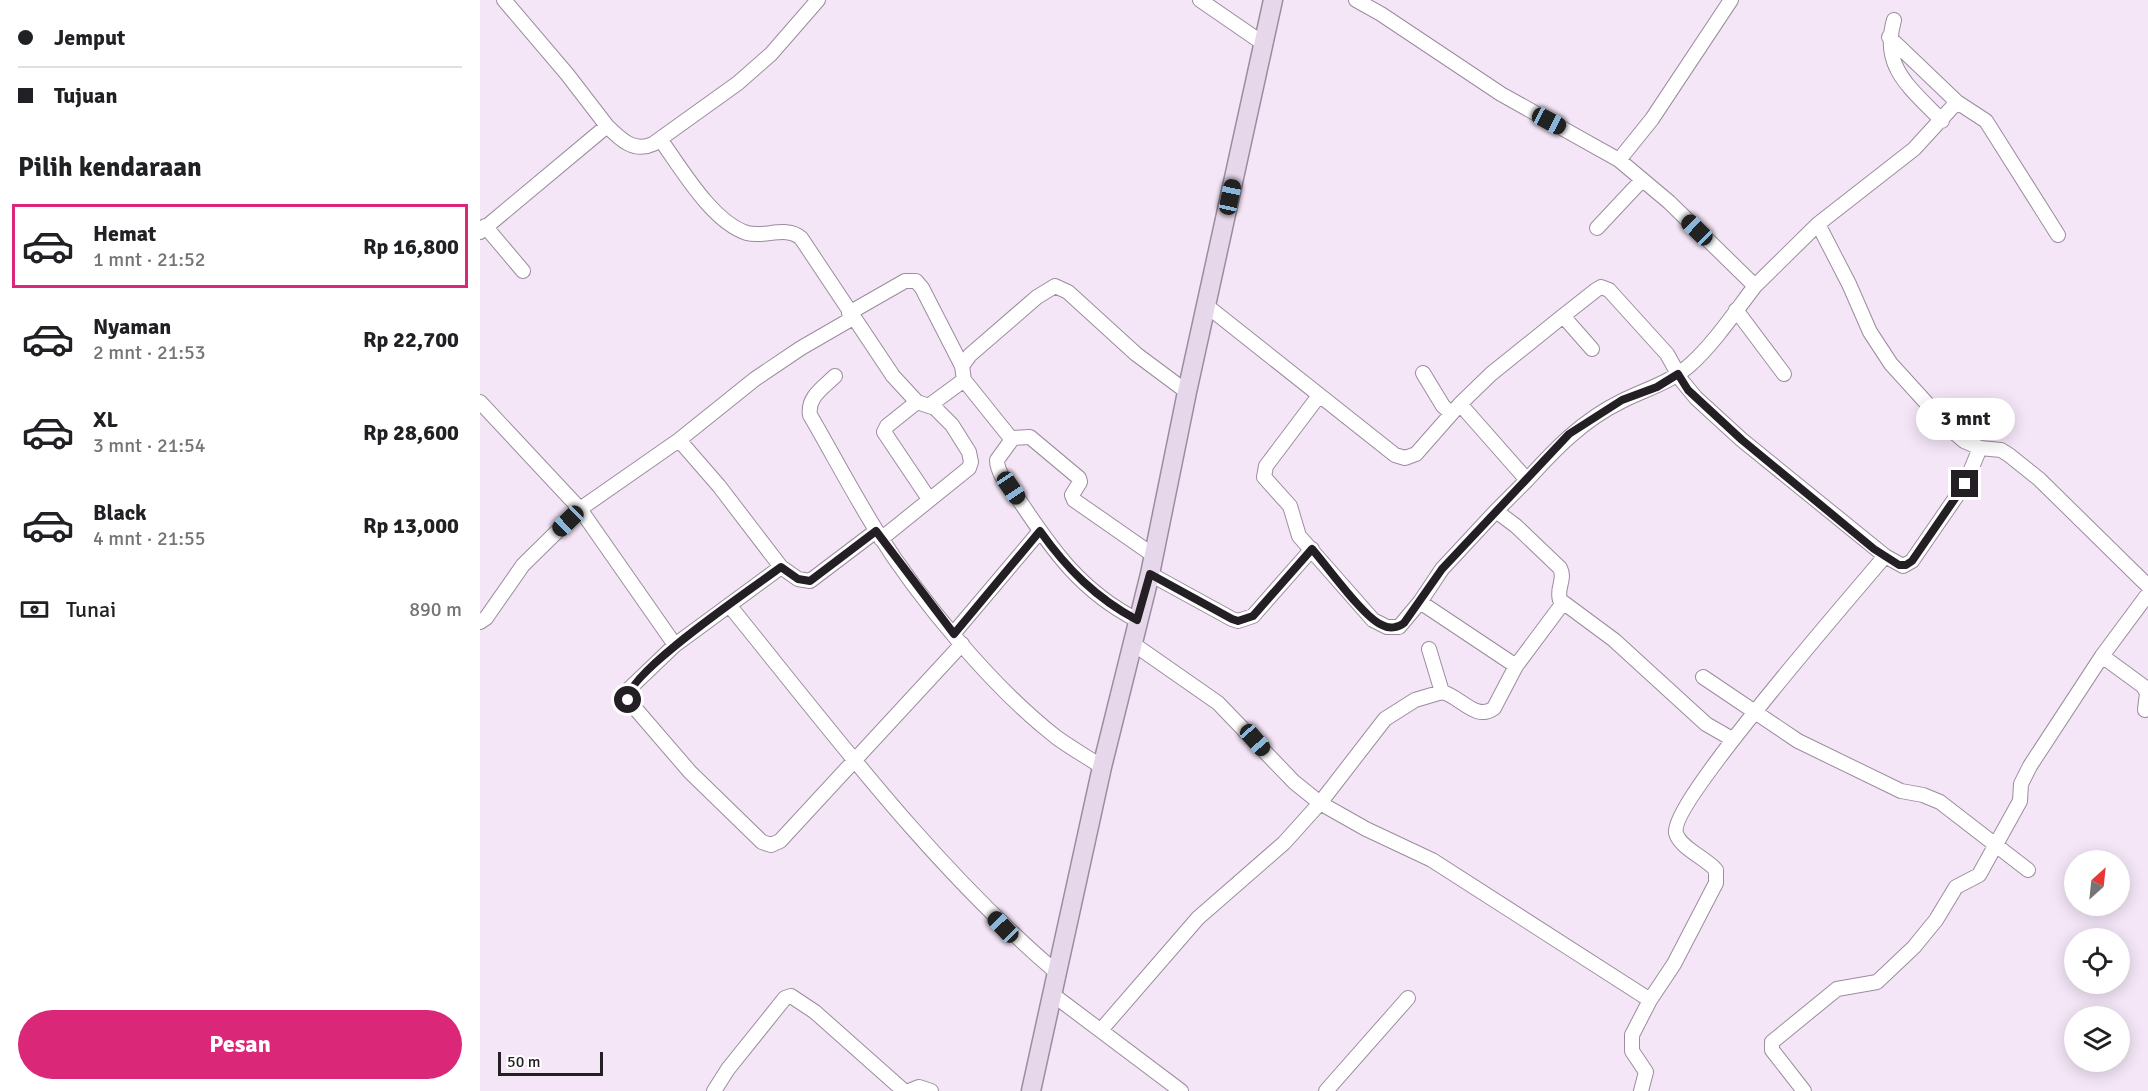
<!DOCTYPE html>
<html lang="id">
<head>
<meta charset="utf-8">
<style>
	:root { --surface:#fff; --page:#f6f6f6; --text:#202124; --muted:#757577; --line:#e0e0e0; --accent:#db2777 }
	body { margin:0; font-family:Signika,sans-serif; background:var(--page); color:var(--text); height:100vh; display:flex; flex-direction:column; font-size:22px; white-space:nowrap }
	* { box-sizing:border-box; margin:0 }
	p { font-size:20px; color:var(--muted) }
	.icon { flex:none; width:33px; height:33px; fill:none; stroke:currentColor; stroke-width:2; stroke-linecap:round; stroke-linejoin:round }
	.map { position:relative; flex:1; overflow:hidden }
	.panel { display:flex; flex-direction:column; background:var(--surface); width:480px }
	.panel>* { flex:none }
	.guide { display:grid; align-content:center; height:132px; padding:0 18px; background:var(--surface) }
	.needle { width:39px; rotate:27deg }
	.controls { position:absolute; left:1584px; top:850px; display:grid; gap:12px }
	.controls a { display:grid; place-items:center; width:66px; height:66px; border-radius:50%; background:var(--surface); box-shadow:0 3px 15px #0003; font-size:30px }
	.scale { position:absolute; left:18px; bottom:15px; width:105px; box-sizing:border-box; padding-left:6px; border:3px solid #241f25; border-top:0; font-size:16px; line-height:21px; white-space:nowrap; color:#241f25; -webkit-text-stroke:4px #fff; paint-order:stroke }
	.end { position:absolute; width:27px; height:27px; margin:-14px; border:8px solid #241f25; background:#fff; box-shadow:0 0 0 3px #fff }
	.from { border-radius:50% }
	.bubble { position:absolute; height:42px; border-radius:21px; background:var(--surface); box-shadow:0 3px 15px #0003; font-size:20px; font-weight:800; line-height:42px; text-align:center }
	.car { position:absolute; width:18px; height:36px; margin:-18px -9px; border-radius:8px; box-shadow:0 0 4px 2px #0007; background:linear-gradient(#222 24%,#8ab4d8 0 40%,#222 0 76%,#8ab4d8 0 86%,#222 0) }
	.guide b { display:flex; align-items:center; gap:21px; height:57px; font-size:22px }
	.guide b+b { border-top:2px solid var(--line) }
	.guide i { width:15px; height:15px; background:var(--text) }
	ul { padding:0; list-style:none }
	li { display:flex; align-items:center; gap:18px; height:84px; margin:0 12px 9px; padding:0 6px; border:3px solid transparent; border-radius:0px }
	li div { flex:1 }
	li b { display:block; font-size:22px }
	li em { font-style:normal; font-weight:800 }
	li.active { border-color:var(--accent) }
	li>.icon { width:54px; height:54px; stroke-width:1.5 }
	h2 { padding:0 18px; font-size:27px; line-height:72px }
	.pay { display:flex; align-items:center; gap:15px; height:66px; padding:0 18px; font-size:22px }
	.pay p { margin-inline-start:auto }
	.button { display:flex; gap:12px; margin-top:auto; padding:12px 18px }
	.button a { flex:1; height:69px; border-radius:36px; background:var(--accent); color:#fff; font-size:24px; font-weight:800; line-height:69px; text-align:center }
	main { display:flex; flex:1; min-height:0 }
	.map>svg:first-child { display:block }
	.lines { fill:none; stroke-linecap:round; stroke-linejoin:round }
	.street-casing { stroke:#9a8d9d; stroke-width:16 }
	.secondary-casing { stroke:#9a8d9d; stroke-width:21 }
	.street { stroke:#fff; stroke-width:14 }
	.secondary { stroke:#e7d7ea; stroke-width:18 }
	.route { stroke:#241f25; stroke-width:8 }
</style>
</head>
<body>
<main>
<section class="panel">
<div class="guide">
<b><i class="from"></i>Jemput</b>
<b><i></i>Tujuan</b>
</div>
<h2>Pilih kendaraan</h2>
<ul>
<li class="active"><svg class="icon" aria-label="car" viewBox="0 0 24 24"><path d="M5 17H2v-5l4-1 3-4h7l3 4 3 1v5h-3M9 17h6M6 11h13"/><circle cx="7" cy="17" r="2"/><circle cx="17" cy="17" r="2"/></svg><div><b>Hemat</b><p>1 mnt · 21:52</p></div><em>Rp 16,800</em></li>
<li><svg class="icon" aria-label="car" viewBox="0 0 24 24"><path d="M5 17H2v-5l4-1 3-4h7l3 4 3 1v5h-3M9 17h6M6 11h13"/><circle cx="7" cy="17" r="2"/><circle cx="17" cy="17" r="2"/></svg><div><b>Nyaman</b><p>2 mnt · 21:53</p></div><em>Rp 22,700</em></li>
<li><svg class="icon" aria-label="car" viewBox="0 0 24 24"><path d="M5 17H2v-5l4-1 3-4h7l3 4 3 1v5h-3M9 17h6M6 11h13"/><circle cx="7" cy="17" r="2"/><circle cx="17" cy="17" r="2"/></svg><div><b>XL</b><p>3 mnt · 21:54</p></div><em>Rp 28,600</em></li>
<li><svg class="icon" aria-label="car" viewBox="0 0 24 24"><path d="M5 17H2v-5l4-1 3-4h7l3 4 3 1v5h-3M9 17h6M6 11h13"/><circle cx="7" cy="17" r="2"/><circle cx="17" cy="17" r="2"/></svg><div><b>Black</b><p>4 mnt · 21:55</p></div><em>Rp 13,000</em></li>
</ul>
<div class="pay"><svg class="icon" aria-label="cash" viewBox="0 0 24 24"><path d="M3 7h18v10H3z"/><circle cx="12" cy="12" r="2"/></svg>Tunai<p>890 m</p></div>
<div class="button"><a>Pesan</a></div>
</section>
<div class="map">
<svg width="1668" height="1091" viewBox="0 0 1668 1091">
	<rect width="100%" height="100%" fill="#f4e6f7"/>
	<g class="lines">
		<g class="street-casing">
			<path id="street" d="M24 0 87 74 127 126
				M720 0 784 44
				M876 0 901 14 1021 94 1139 160 1189 202 1275 286 1338 224 1369 284 1390 332 1411 364 1471 430 1484 441 1500 448 1521 450 1529 455 1559 479 1668 586
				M1414 20C1400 68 1432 89 1462 121
				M1409 37 1477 102
				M180 139C201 168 232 222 267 233 285 238 306 225 321 238L413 376 437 402 455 408 472 425 489 452 491 462 489 468 401 539
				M1139 160 1172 119 1251 0
				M1338 224 1434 149 1477 102 1506 121 1578 235
				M5 226 43 271
				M1117 228 1162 180
				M0 232 127 126C140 139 154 153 173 144L258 83 291 54 338 0
				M727 306 915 455 925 458 936 454 980 404 1047 480 1016 511 1036 526 1080 568C1086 579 1076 588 1080 600L1134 640 1226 724 1252 739
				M1256 310 1304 374
				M369 313 425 281H436L442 288 482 366
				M1083 316 1116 290 1121 287 1129 290 1187 354 1202 381 1216 398 1262 440 1405 556
				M943 373 963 406 971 413
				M355 376C344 387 327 397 330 415 352 453 373 493 396 530 439 599 512 687 576 737 591 748 607 757 622 767
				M484 380 482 366 490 355 557 297 575 286 588 292 656 354 707 392
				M838 397 786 466 784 477 810 506 819 536 893 620 907 627H919L940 602 1036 666 1083 603
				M0 402 100 509 195 645 301 567 318 579 330 581 396 531
				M437 402 407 426 404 432 449 499
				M980 404 1011 374 1083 316 1112 349
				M450 405 484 380 529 436 533 438 550 437 599 478 600 482 592 495 594 500 673 555
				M533 438 517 460C517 474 531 489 539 500 573 551 601 591 657 620
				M199 440 239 486 301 567
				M1047 480C1076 448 1103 420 1142 401 1166 389 1190 383 1211 364 1235 342 1255 312 1275 286
				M670 574 752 619 758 621 773 616 832 549
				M940 602 962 569 1016 511
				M249 605C352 732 451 865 576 972
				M0 622 6 618 43 565 100 509 199 440 275 379 321 348 373 318
				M473 634 560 531
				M652 643 738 703 814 782 840 803 886 829 952 860 1170 1000
				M195 645 150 688 148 700 210 772 282 842 291 845 300 841 482 644
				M949 649 962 692
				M1622 656 1663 686 1667 693 1665 710
				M1223 677 1318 741 1421 791 1443 795 1460 802 1548 870
				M572 994 701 1091
				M621 1030 718 918 804 843 840 803 905 719 935 700 962 692C980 696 996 722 1014 708L1036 666
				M234 1091 248 1069 305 998 311 996 335 1012 424 1091
				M429 1091 439 1087 451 1091
				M846 1091 928 998
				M1161 1091 1166 1072 1152 1051V1035L1170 1000 1194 964 1236 883V870C1226 858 1200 848 1196 833 1189 804 1377 590 1405 556L1423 566 1432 561 1485 484 1500 448
				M1324 1091 1292 1050V1042L1357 989 1397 982 1434 947 1456 920 1476 887 1499 875 1540 801 1541 784 1550 766 1622 656 1668 594"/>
		</g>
		<g class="secondary-casing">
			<path id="secondary" d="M551 1091 622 767 670 574 707 392 793 0"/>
		</g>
		<use href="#street" class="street"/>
		<use href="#secondary" class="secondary"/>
	</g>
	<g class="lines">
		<path class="route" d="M148 700C143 675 277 585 301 567L318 579 330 581 396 531 474 634 560 531C587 569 616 598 657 620L670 574 752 619 758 621 773 616 832 549C847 566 884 618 902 625 909 629 918 628 924 623L962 569 1089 434 1142 400 1177 387 1198 374 1208 390 1262 440 1394 549 1419 565H1426L1432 561 1485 484"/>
	</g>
</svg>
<div class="controls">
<a><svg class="needle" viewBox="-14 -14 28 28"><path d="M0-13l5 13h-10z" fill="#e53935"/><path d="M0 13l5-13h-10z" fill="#757577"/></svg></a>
<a><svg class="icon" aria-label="locate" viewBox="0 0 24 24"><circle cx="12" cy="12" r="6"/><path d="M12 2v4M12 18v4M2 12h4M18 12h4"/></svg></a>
<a><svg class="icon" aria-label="layers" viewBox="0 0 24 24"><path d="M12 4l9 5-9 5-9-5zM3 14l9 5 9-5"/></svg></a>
</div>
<div class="scale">50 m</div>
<i class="end from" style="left:148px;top:700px"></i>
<i class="end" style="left:1485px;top:484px"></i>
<div class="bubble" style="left:1436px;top:398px;width:99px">3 mnt</div>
<i class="car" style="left:1069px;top:121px;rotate:118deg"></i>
<i class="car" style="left:750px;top:197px;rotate:12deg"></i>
<i class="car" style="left:1217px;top:230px;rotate:314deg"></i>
<i class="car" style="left:531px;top:488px;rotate:146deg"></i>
<i class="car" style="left:88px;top:521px;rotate:226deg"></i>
<i class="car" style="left:775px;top:740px;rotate:139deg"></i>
<i class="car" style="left:523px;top:927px;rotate:316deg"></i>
</div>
</main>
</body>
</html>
